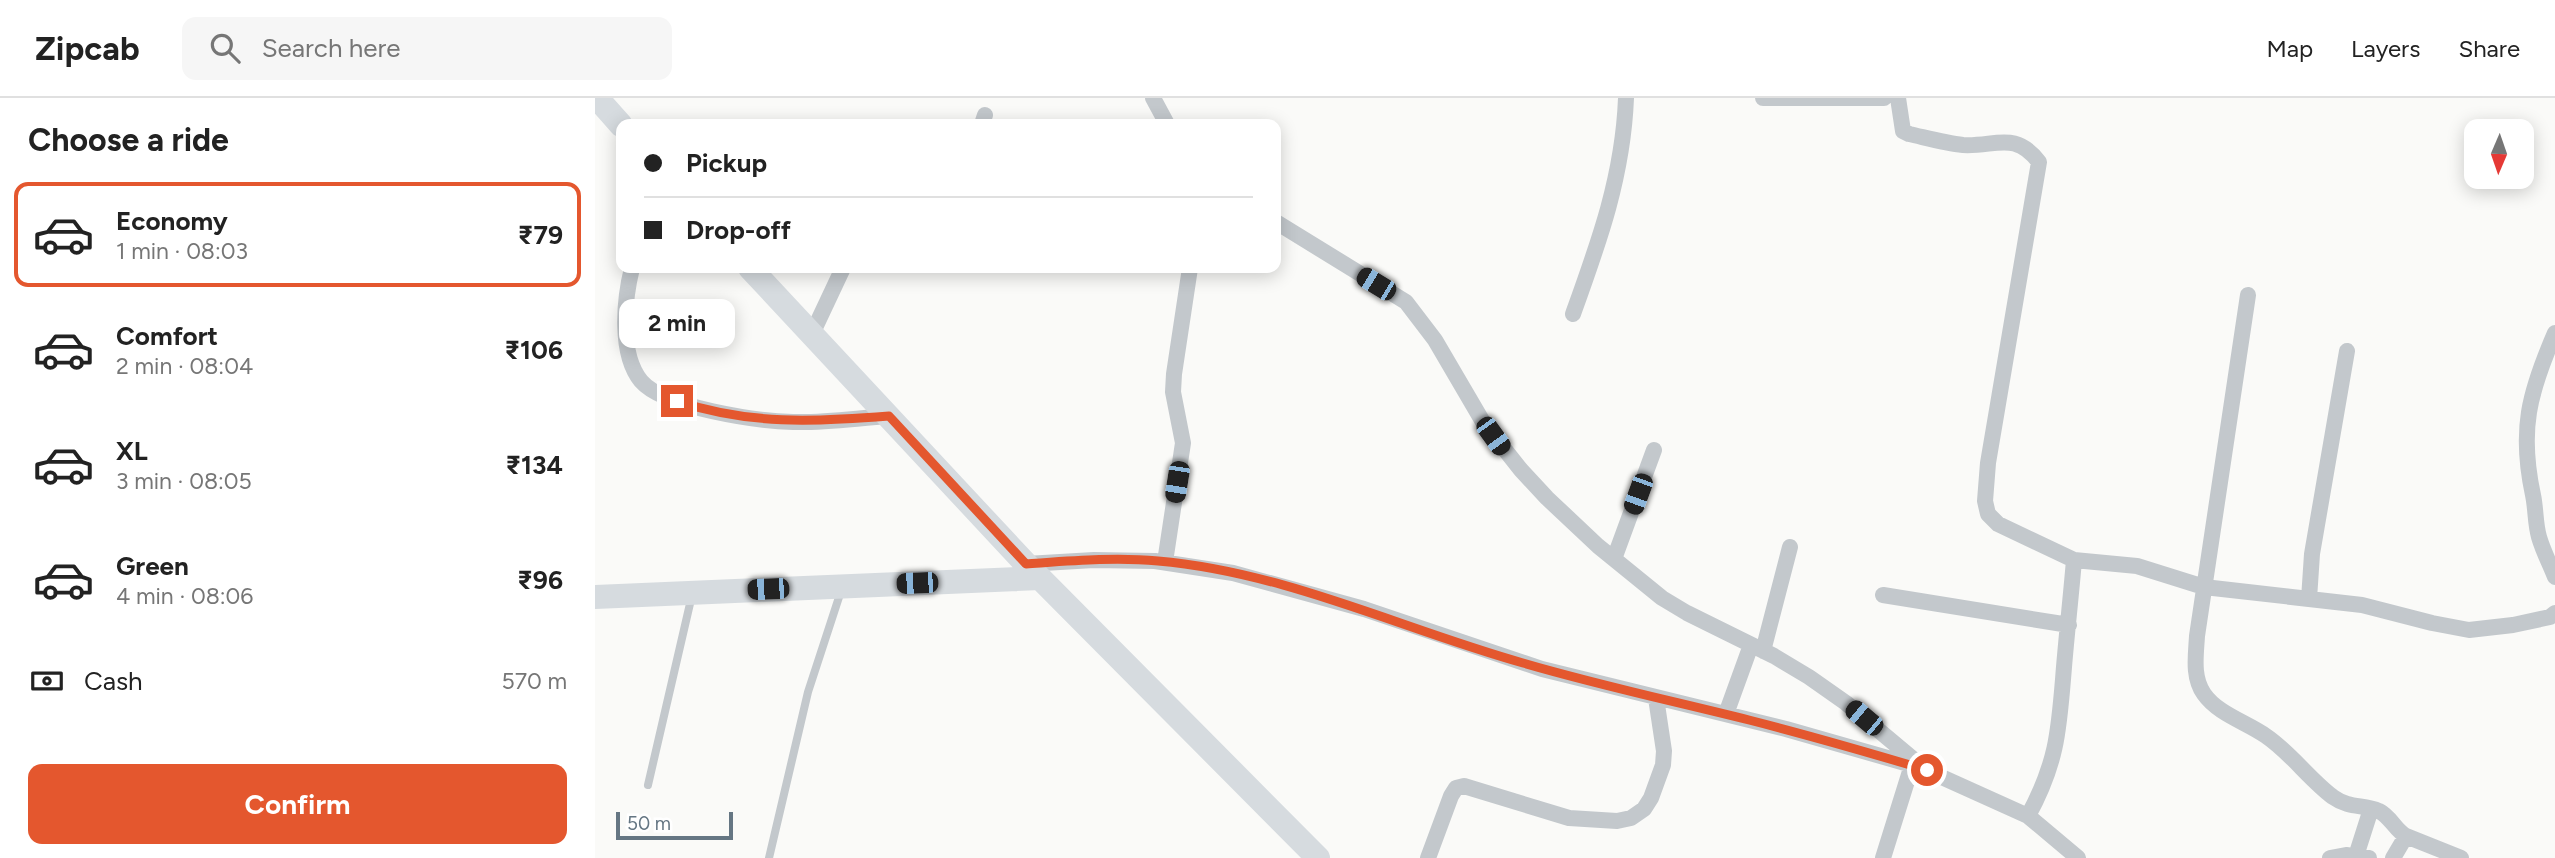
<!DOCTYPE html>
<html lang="en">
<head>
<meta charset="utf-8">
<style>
	:root { --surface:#fff; --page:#f6f6f6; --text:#222; --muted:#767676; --line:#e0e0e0; --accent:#e4572e }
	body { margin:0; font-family:Figtree,sans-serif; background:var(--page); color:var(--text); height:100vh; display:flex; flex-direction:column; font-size:26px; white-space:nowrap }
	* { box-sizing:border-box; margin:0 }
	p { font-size:23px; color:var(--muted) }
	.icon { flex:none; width:38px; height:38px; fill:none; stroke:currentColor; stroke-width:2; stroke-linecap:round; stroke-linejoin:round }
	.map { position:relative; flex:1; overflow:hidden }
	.details { display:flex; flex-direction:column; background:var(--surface); width:595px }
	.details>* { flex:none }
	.top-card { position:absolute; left:21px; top:21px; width:665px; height:154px; border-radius:14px; box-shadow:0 4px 18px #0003; display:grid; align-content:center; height:154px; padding:0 28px; background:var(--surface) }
	.needle { width:46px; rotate:182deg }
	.buttons { position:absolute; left:1869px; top:21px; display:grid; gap:14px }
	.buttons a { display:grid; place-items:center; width:70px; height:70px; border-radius:14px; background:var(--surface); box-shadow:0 4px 18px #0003; font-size:35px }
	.scale { position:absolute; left:21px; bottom:18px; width:117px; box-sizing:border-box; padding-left:7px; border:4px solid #657683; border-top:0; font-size:19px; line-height:24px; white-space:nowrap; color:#657683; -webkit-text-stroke:5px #fff; paint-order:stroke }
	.end { position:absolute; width:32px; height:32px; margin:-16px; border:9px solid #e4572e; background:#fff; box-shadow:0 0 0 4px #fff }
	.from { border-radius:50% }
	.bubble { position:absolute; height:49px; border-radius:14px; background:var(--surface); box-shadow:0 4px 18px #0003; font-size:23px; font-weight:700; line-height:49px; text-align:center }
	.car { position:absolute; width:21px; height:42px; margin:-21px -10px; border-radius:9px; box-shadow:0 0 5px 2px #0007; background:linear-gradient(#222 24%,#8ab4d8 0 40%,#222 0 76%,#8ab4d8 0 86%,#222 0) }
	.top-card b { display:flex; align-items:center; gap:24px; height:66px; font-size:26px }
	.top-card b+b { border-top:2px solid var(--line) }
	.top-card i { width:18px; height:18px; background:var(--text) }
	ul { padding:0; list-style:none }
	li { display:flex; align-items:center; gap:21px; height:105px; margin:0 14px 10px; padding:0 14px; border:4px solid transparent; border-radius:14px }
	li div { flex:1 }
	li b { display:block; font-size:26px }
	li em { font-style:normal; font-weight:700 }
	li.current { border-color:var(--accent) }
	li>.icon { width:63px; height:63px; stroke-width:1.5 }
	h2 { padding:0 28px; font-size:32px; line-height:84px }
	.pay { display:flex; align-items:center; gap:18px; height:77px; padding:0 28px; font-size:26px }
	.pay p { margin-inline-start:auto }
	.cta { display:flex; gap:14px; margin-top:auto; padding:14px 28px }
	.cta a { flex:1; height:80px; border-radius:14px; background:var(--accent); color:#fff; font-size:28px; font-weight:700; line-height:80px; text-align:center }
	header { display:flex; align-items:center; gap:42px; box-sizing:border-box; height:98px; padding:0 35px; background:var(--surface); border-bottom:2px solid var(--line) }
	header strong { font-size:33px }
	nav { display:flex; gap:38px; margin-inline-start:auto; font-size:24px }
	.search { width:490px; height:63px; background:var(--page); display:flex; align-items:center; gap:18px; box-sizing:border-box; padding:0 24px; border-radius:14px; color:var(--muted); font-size:26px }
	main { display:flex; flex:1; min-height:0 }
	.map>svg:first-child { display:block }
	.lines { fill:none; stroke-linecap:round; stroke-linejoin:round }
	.lane { stroke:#c3c8cc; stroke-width:8 }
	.street { stroke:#c3c8cc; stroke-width:16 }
	.primary { stroke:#d6dbdf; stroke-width:24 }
	.route { stroke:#e4572e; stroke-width:9 }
</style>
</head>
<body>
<header>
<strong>Zipcab</strong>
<div class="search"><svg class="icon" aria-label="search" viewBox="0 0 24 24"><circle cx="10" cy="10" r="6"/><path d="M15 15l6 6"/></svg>Search here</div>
<nav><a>Map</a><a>Layers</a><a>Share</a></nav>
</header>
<main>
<section class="details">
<h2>Choose a ride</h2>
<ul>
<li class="current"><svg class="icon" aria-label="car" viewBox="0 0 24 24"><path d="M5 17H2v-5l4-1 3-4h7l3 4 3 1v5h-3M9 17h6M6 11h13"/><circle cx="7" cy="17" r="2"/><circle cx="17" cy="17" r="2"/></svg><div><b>Economy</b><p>1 min · 08:03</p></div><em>₹79</em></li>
<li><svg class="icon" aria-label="car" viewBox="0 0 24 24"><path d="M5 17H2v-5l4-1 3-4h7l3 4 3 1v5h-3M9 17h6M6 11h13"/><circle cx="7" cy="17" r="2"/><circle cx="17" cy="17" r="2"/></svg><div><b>Comfort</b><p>2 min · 08:04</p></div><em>₹106</em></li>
<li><svg class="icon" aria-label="car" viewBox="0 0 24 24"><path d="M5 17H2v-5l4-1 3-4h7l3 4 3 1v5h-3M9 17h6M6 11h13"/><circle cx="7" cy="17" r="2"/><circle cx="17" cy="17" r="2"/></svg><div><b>XL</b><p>3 min · 08:05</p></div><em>₹134</em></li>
<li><svg class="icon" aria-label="car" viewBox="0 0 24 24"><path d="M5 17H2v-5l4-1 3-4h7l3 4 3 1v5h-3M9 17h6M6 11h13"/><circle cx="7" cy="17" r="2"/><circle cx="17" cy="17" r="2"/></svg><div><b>Green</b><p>4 min · 08:06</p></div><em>₹96</em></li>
</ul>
<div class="pay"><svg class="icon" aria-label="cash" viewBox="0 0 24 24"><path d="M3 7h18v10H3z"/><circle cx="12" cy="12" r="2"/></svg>Cash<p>570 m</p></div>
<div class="cta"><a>Confirm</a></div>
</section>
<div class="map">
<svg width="1960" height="760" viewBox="0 0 1960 760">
	<rect width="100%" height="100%" fill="#fafaf8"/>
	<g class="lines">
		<path class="lane" d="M53 687 97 497
			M174 760 213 594 246 493"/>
		<path class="street" d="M558 0 572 26
			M1168 0H1289
			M1303 0 1308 33 1314 36C1332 40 1350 45 1368 47 1400 49 1420 32 1444 64L1393 365 1390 403 1393 416 1403 426 1479 462 1542 468 1609 489 1767 507 1837 525 1874 532 1918 527 1955 519 1960 515
			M387 26 390 17
			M681 124 811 204 840 242 888 324 926 372 952 400 1003 448 1067 500 1092 515 1179 558 1214 579 1251 605 1331 672 1433 718 1483 760
			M37 170C29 202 24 256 46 283 69 310 163 323 198 324 230 325 262 320 294 318
			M1653 197 1602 538C1601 557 1597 579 1609 596 1623 616 1651 624 1671 638 1696 655 1714 681 1738 699 1755 711 1768 706 1784 713 1796 719 1800 732 1811 738L1866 760
			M978 216C1004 144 1028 78 1031 0
			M1960 235C1934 295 1924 332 1938 397 1941 411 1940 425 1944 439 1948 453 1955 466 1960 479
			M217 236 248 170
			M1019 461 1059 352
			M570 464 588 345 578 294 579 276 595 170
			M431 466 499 462 560 463 638 475 769 511 947 571 1191 631 1324 669
			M1288 497 1474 527
			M1714 501 1717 456 1752 253
			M1168 553 1195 449
			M1131 616 1156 547
			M1433 718C1463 663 1464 630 1469 569 1472 533 1476 498 1479 462
			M1761 758 1776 711
			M833 760 856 698 861 690 869 688 974 720 1022 723 1036 720 1049 711 1056 700 1068 667 1069 653 1061 600
			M1288 760 1317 667
			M1735 760 1751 757 1774 760
			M1798 760 1811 738"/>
		<path class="primary" d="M2 0 26 27
			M155 170 431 466 723 760
			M0 499 445 480"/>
	</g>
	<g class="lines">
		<path class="route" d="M82 303C154 327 219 324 294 318L431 466C475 463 519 459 563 463 690 474 807 531 928 565 1003 587 1078 603 1154 622 1213 637 1272 654 1332 672"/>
	</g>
</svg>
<div class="buttons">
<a><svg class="needle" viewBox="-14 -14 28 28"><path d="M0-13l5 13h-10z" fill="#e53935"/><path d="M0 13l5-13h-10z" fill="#767676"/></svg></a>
</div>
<div class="scale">50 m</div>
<i class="end from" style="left:1332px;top:672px"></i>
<i class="end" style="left:82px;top:303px"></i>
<div class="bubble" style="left:24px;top:201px;width:116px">2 min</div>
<i class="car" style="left:781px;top:186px;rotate:301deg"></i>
<i class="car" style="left:898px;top:338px;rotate:144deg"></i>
<i class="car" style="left:582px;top:384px;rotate:189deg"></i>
<i class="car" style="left:1043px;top:396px;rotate:200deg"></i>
<i class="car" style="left:322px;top:485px;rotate:268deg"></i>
<i class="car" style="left:173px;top:491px;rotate:268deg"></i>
<i class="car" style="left:1269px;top:620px;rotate:310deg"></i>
<div class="top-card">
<b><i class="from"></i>Pickup</b>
<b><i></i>Drop-off</b>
</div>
</div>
</main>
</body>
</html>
